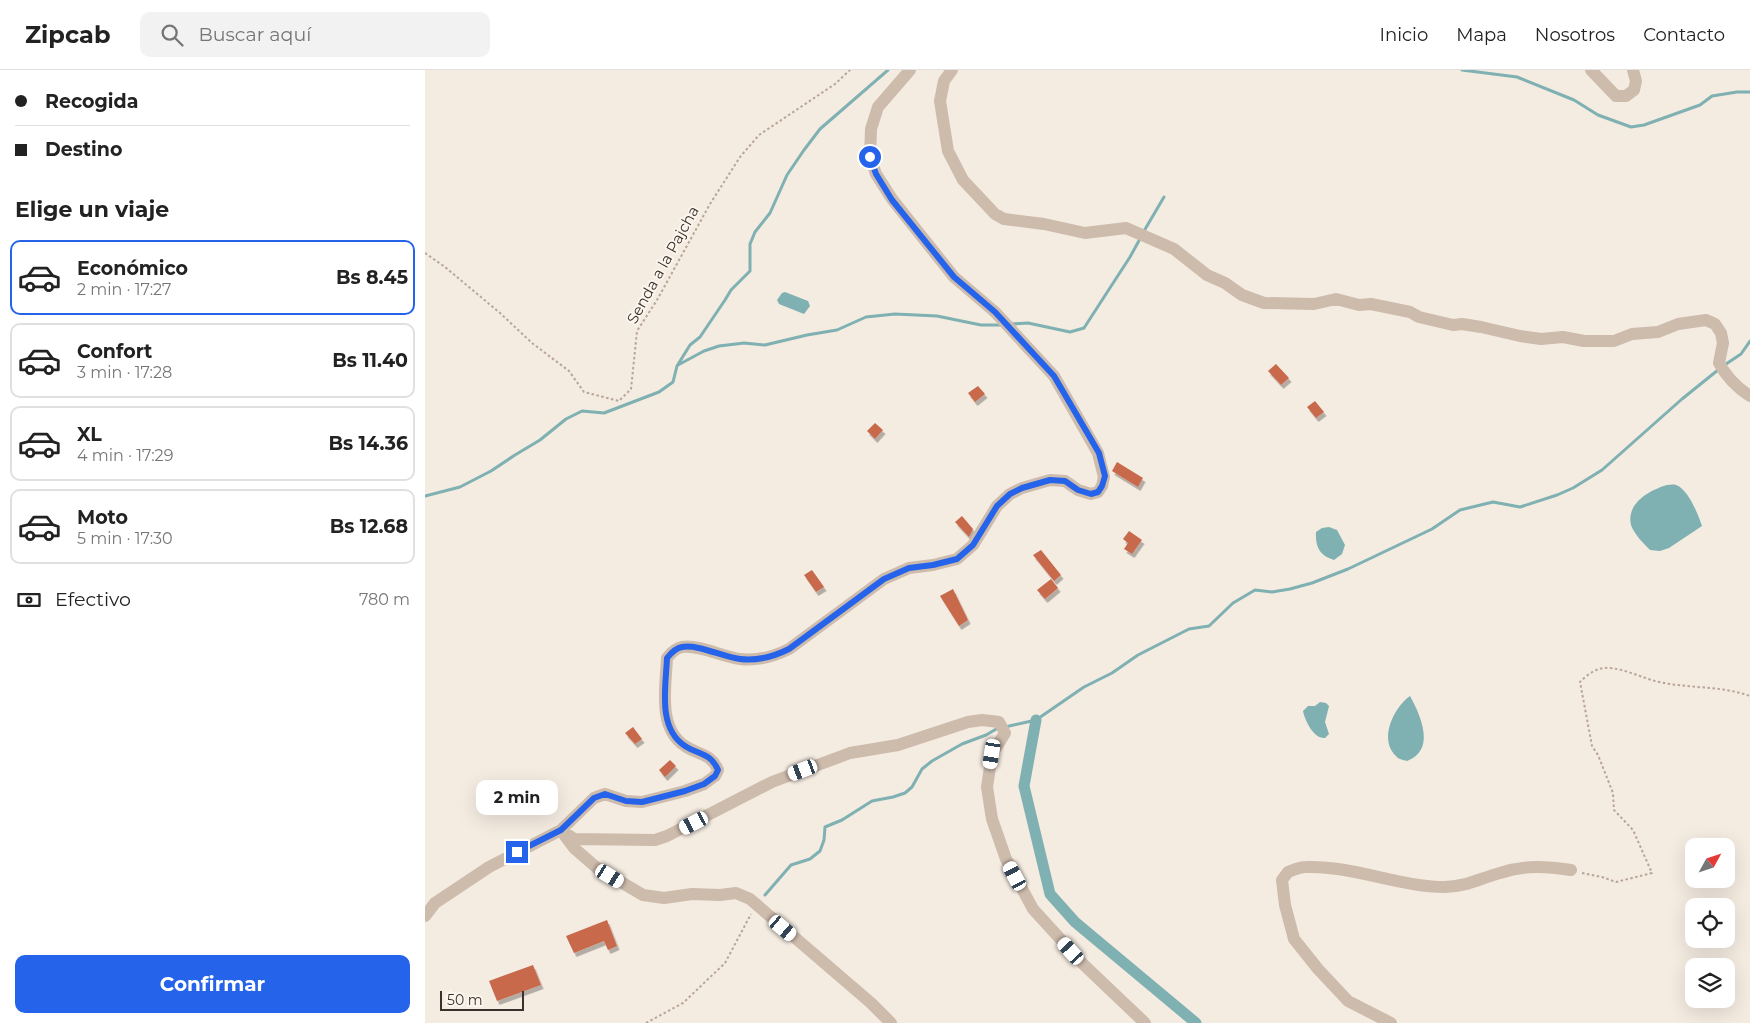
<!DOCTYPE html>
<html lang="es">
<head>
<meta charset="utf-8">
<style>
	:root { --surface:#fff; --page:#f2f2f2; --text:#222; --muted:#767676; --line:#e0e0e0; --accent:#2563eb }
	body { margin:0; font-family:Montserrat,sans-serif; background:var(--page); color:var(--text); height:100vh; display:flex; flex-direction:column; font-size:19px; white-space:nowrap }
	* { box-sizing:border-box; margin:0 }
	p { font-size:16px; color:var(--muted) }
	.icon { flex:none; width:28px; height:28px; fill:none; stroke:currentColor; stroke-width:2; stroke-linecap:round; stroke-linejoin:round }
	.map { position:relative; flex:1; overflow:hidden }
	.panel { display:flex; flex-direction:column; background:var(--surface); width:425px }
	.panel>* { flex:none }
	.hud { display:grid; align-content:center; height:110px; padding:0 15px; background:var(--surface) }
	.needle { width:32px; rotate:50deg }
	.controls { position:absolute; left:1260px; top:768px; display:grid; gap:10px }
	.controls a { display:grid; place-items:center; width:50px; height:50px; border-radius:10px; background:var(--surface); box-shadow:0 5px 20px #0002; font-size:25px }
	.scale { position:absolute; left:15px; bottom:12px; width:84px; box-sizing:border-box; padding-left:5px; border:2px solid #3b302b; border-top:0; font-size:14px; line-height:18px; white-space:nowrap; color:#3b302b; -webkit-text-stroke:4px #fbf5ee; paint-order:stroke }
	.end { position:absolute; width:22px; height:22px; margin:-11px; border:6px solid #2563eb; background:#fff; box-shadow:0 0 0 2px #fff }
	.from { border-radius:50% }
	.bubble { position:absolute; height:35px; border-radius:10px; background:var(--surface); box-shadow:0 5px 20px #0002; font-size:16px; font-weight:700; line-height:35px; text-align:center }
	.car { position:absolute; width:15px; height:30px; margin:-15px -8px; border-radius:6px; box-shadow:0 0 4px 1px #0007; background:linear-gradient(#fff 24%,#345 0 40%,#fff 0 76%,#345 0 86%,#fff 0) }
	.hud b { display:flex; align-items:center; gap:18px; height:48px; font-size:19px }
	.hud b+b { border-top:1px solid var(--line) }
	.hud i { width:12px; height:12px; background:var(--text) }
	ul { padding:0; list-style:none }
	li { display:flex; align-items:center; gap:15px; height:75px; margin:0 10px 8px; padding:0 5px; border:2px solid var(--line); border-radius:10px }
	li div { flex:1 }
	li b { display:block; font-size:19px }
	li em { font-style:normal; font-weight:700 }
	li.active { border-color:var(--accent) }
	li>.icon { width:45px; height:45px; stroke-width:1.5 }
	h2 { padding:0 15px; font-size:22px; line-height:60px }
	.pay { display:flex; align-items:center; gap:12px; height:55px; padding:0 15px; font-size:19px }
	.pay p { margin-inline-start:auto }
	.button { display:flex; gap:10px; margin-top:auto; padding:10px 15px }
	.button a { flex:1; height:58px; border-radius:10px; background:var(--accent); color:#fff; font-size:20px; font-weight:700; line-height:58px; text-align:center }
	header { display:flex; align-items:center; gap:30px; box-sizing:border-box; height:70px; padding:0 25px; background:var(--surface); border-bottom:1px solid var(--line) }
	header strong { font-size:24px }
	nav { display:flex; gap:28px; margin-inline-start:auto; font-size:18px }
	.search { width:350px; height:45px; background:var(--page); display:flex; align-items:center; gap:12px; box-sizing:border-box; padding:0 18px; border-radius:10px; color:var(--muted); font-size:19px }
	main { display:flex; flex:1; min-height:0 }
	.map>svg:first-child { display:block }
	.water { fill:#7fb0b2 }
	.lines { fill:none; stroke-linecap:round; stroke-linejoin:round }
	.stream { stroke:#7fb0b2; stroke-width:3 }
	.canal { stroke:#7fb0b2; stroke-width:11 }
	.building { fill:#c8694b; filter:url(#shadow) }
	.path { stroke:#b9a596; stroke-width:2; stroke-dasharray:2.5 2.5; stroke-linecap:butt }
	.minor { stroke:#cdbbac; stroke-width:12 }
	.route { stroke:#2563eb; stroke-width:6 }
	.labels { text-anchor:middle; stroke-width:4; stroke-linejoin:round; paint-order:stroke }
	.street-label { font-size:15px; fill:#3b302b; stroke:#fbf5ee }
</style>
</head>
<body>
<header>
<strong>Zipcab</strong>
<div class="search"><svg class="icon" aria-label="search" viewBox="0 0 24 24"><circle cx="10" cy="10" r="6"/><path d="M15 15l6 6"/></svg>Buscar aquí</div>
<nav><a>Inicio</a><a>Mapa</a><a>Nosotros</a><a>Contacto</a></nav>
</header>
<main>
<section class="panel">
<div class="hud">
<b><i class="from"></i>Recogida</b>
<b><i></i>Destino</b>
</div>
<h2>Elige un viaje</h2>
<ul>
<li class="active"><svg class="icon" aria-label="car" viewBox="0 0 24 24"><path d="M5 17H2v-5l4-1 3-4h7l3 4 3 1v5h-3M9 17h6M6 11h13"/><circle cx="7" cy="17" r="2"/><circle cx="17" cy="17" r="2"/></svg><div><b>Económico</b><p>2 min · 17:27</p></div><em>Bs 8.45</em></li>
<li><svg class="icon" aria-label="car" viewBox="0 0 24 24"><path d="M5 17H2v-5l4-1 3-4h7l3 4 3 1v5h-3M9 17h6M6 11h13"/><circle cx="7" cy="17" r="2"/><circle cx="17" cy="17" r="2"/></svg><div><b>Confort</b><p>3 min · 17:28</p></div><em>Bs 11.40</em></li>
<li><svg class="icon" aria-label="car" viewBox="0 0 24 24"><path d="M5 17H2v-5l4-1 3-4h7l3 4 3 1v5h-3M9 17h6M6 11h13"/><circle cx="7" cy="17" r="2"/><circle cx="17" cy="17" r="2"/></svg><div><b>XL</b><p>4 min · 17:29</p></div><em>Bs 14.36</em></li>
<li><svg class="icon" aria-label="car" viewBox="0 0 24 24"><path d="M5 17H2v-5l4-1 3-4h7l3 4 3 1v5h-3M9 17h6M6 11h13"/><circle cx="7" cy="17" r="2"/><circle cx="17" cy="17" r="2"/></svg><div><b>Moto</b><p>5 min · 17:30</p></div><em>Bs 12.68</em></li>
</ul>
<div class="pay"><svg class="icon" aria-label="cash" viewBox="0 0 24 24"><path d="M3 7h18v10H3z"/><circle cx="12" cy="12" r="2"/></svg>Efectivo<p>780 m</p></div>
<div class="button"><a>Confirmar</a></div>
</section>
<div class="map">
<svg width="1325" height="953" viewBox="0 0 1325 953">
	<defs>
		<filter id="shadow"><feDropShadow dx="2.5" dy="4" stdDeviation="0" flood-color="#0004"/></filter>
	</defs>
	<rect width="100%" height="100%" fill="#f4ebe1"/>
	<path class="water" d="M360 222 383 231 385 236 379 244 354 234 352 230 357 223Z
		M1242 415C1245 415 1248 414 1251 415 1263 419 1273 444 1277 456L1244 478 1235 481 1225 480C1219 474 1209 464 1206 455 1201 433 1225 420 1242 415Z
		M904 457 912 460 920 475 917 484 909 490C895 486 890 477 891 462L897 458Z
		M985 626C996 646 1011 680 982 691 978 690 973 689 971 686 953 670 969 637 985 626Z
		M895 632 901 633 904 636 900 652 904 664 900 668C889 669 880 651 878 641L883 636H890Z"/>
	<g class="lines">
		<path class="stream" d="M1037 0 1092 7 1149 30 1173 45 1206 57 1219 55 1275 35 1287 26 1312 22H1325
			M719 161 739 127
			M587 254 603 253 645 262 659 258 705 187 716 167
			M253 295 279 281 294 276 319 273 340 275 382 265 412 260 441 247 470 244 512 246 556 255H576
			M1298 296 1316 284 1325 271
			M0 426 35 417 66 401 90 385 115 370 141 349 157 341 179 343 234 322 248 312 252 296 265 275 275 267 300 230 306 220 325 201V174L330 162 345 143 362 105 379 80 395 59 463 0
			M580 657 611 650 659 617 687 603 713 585 764 559 784 556 808 533 830 520 847 522 865 519 887 513 923 499 1007 459 1035 440 1068 432 1095 437 1132 425 1148 418 1177 400 1257 329 1293 300
			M340 825 366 795 385 789 395 781 399 770 400 757 417 750 447 731 468 727 480 723 487 717 497 699 507 691 537 674 561 665 573 658"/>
		<path class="canal" d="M611 650 599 716 625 824 650 852 771 953"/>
	</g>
	<path class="building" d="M851 294 864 308 856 315 843 301Z
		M553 316 560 324 550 332 543 323Z
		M890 331 899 342 891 348 882 337Z
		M450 353 458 360 450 369 442 361Z
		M692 392 718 408 713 417 687 401Z
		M537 446 548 459 544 467 530 452Z
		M704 461 717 470 707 484 699 479 703 473 698 469Z
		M616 480 636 505 629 511 608 485Z
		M387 500 399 517 391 522 379 505Z
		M626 509 633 518 620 529 612 520Z
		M528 519 543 550 534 556 515 526Z
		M208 657 217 669 210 674 200 663Z
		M245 690 251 696 240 707 234 700Z
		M182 850 192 876 183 880 179 871 149 883 141 866Z
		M108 895 116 915 72 931 64 911Z"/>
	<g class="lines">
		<path class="path" d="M0 183 20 197 75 243 107 273 144 301 159 322 194 331 206 319 212 261 232 230 285 134 315 87 334 65 410 14 425 0
			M1157 803 1177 807 1191 812 1227 803 1208 760 1189 740 1188 723 1173 685 1167 676 1155 612C1160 607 1167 601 1174 599 1189 594 1215 607 1230 611 1261 619 1295 615 1325 626
			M221 953 258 933 300 893 326 844"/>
		<path class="minor" d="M527 0 519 11 515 31 523 81 538 110 570 144 579 149 619 154 660 163 701 158 749 179 782 205 800 213 817 225 839 233 889 234 911 229 934 235 946 234 985 242 994 247 1028 255 1037 254 1056 257 1095 266 1116 269 1138 267 1159 271H1189L1207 264 1233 262 1253 254 1281 250 1290 254 1296 263 1298 273 1294 293C1302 308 1311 317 1325 326
			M1166 0 1191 26H1201L1209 20 1211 11 1208 0
			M136 760 149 769 230 770 242 766 347 712 425 683 473 675 543 652 557 650 574 652 580 663 567 684 562 717 567 749 581 789 608 839 659 895 720 953
			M140 766 149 778 172 798 218 825 239 828 267 824 295 825 311 823 325 829 446 933 466 953
			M0 846 10 833 64 797 136 760 169 728 180 724 201 731 217 732 260 721 279 714 290 706 293 700C286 683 273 685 260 676 232 658 241 616 242 588 246 583 251 578 257 577 273 574 298 587 315 589 332 591 348 587 364 579L459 509 484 498 508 495 532 489 548 475 572 436 585 424 597 418 625 410 640 411 653 420 666 424 673 422 677 416 679 407 673 383 629 306 570 242 529 207 467 129 451 104 445 87 446 59 453 37 485 0
			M966 953 923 931 893 899 869 869 860 835 857 810 863 802C868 800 875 797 881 797 926 795 974 817 1020 817 1040 817 1056 808 1075 803 1100 795 1120 796 1146 800"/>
	</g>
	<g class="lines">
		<path class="route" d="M92 782 136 760 169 728 180 724 201 731 217 732 260 721 279 714 290 706 293 700C286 683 274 685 260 676 232 658 241 616 242 588 246 583 251 578 257 577 273 574 298 587 315 589 332 591 348 587 364 579L459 509 484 498 508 495 532 489 548 475 572 436 585 424 597 418 625 410 640 411 653 420 666 424 673 422 677 416 680 406 674 383 629 306 570 242 529 207 467 130 451 104 445 87"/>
	</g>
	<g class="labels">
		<g class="street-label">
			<text transform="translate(238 195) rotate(-61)" y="5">Senda a la Pajcha</text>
		</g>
	</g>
</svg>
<div class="controls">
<a><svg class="needle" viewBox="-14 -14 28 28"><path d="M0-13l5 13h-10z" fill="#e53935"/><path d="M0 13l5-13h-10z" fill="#767676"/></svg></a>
<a><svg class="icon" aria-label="locate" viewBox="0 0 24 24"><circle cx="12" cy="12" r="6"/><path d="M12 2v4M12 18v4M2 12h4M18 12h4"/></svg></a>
<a><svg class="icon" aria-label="layers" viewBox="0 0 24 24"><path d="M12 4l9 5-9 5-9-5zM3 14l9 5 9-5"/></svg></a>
</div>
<div class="scale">50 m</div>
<i class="end from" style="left:445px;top:87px"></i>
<i class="end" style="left:92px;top:782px"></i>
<div class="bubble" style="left:51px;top:710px;width:82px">2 min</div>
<i class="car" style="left:567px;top:684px;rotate:189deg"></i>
<i class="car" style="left:378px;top:700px;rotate:249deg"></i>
<i class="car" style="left:269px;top:753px;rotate:243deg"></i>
<i class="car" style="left:185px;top:806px;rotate:121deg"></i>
<i class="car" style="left:590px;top:806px;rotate:332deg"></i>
<i class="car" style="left:358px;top:858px;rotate:130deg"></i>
<i class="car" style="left:646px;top:881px;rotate:318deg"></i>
</div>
</main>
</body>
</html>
